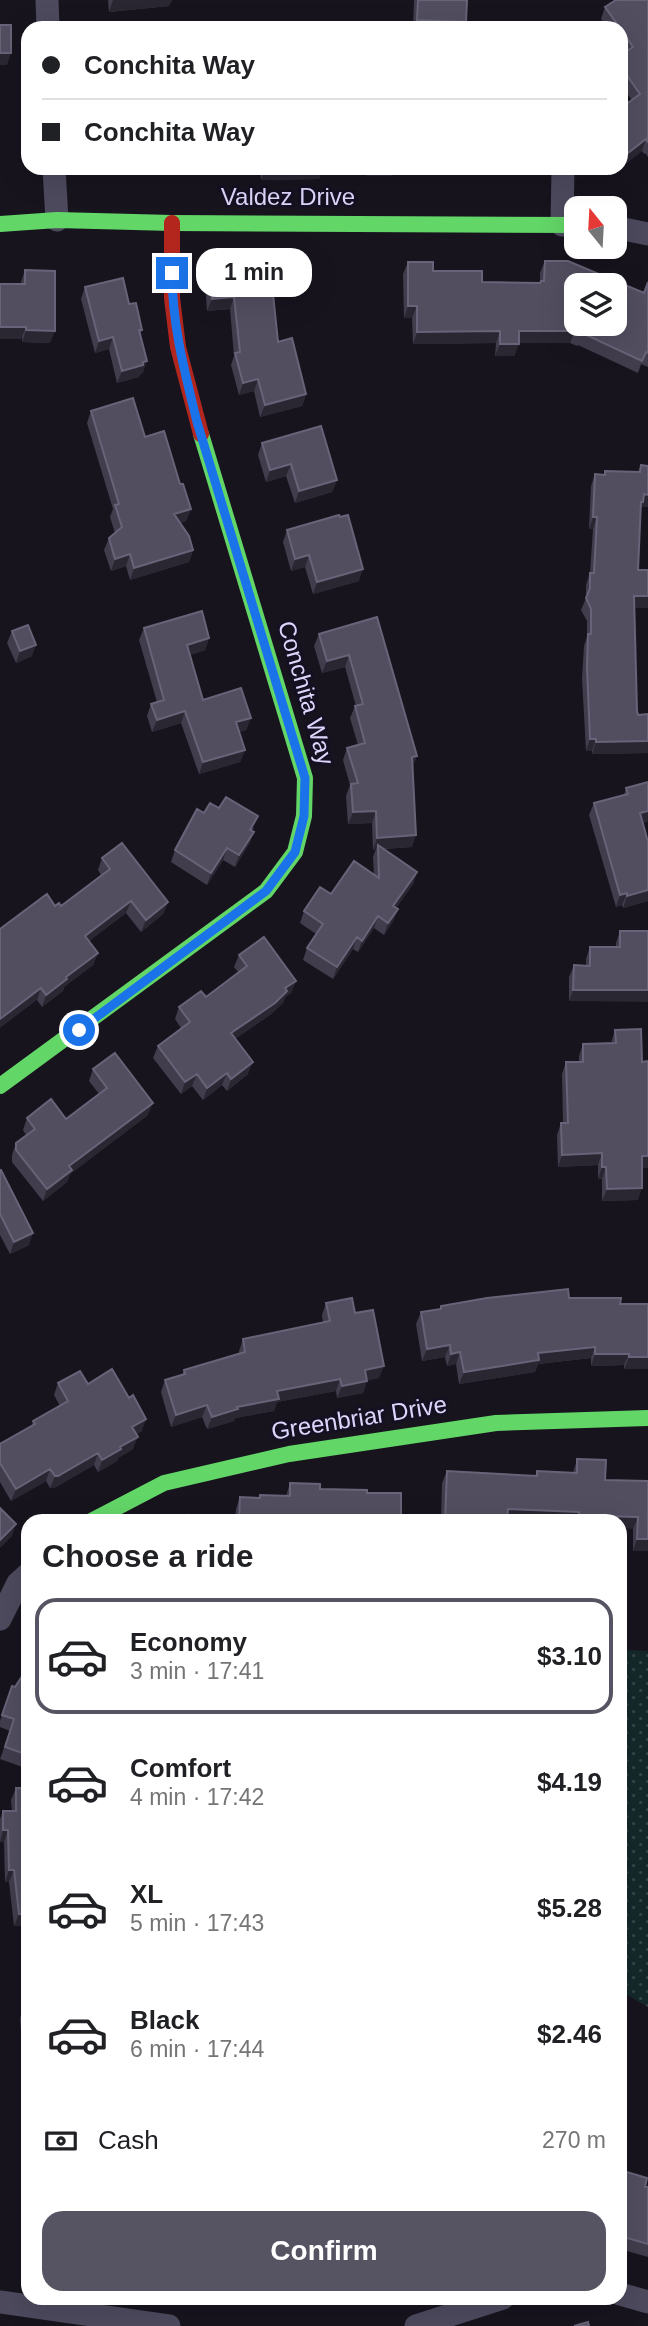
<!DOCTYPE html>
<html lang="en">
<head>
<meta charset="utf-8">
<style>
	:root { --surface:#fff; --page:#f2f2f2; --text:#202124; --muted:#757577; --line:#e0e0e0; --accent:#565462 }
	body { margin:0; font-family:Arial,sans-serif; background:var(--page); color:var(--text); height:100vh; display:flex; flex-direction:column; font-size:26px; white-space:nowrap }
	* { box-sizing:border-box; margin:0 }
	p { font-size:23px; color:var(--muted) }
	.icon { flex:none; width:38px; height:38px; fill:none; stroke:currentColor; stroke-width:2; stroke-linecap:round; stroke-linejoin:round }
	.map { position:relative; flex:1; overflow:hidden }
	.side { position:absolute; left:21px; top:1514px; width:606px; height:791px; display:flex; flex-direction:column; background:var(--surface); border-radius:21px; box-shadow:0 7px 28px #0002 }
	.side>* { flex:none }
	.top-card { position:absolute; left:21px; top:21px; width:607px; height:154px; border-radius:21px; box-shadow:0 7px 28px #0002; display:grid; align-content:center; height:154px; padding:0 21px; background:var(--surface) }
	.needle { width:46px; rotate:342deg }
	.controls { position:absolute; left:564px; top:196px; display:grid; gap:14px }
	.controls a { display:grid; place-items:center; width:63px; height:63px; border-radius:14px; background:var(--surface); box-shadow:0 7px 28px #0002; font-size:35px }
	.end { position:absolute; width:32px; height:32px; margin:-16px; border:9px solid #1a73e8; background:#fff; box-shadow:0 0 0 4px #fff }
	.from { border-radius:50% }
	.bubble { position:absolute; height:49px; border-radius:21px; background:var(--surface); box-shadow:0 7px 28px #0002; font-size:23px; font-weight:600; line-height:49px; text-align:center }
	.top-card b { display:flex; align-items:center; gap:24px; height:66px; font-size:26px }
	.top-card b+b { border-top:2px solid var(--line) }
	.top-card i { width:18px; height:18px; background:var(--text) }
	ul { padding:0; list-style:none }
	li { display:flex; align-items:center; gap:21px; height:116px; margin:0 14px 10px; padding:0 7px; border:4px solid transparent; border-radius:21px }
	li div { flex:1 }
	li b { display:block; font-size:26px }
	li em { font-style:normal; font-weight:600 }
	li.on { border-color:var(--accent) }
	li>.icon { width:63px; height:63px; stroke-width:1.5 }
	h2 { padding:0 21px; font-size:32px; line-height:84px }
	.pay { display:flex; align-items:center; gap:18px; height:77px; padding:0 21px; font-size:26px }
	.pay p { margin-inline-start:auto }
	.action { display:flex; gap:14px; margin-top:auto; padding:14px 21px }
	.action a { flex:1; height:80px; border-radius:21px; background:var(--accent); color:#fff; font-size:28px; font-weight:600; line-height:80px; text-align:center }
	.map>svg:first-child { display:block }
	.grass { fill:url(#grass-dots) }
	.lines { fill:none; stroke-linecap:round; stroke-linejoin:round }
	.street { stroke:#4d4a5e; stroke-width:23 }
	.fast { stroke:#63d668; stroke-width:16 }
	.jam { stroke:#b3261e; stroke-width:16 }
	.wall { fill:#423d4d }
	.shaded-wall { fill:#2a2632 }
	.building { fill:#524e60; stroke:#686378; stroke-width:2; fill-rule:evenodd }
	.route { stroke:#1a73e8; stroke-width:9 }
	.labels { text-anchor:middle; stroke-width:6; stroke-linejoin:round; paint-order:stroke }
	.street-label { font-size:24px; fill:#ddd6fb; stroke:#151022 }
</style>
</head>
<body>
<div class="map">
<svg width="648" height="2326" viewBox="0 0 648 2326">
	<defs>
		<pattern id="grass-dots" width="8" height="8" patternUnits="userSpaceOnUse" patternTransform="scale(1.75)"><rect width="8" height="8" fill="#14282a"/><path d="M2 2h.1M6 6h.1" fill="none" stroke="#36464a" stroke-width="1.8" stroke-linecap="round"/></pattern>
	</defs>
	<rect width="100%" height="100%" fill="#17141e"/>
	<path class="grass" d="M620 1650 648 1651V2007L620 1991Z"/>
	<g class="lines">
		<path class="street" d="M47 0 48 28
			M54 168 57 220
			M562 225 563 168
			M614 227 648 234
			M0 1619 18 1583 28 1574
			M620 2294 648 2302
			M0 2302 169 2326
			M416 2326 503 2298"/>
		<path class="fast" d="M0 224 57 220 172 223 576 225
			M0 1086 266 891 295 852 304 816 305 778 201 434
			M91 1521 164 1483 289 1454 496 1423 648 1418"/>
		<path class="jam" d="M172 223V298L178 347 201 434"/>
	</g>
	<path class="wall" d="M108 0H172L169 6 109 12Z
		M414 0H467L464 28H413Z
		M648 0V157L645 153 644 154 642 151 624 165 621 162V108L632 100 621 86V55L625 53 621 48V28H607L601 19 605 7Z
		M209 168H323L319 179 261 180 260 169Z
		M545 261 644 293 648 282V367L641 364 638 373 578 345 577 346 570 343H519L514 356H495L496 343 413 344 412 318H404L403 274 408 262 433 271 482 282 540 283V273Z
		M25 270 50 343 22 342 21 282Z
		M209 271 278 342 306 394 302 406 260 417 254 391 239 395 231 365 234 356 230 309 207 311 205 283Z
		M85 287 129 304 142 330 140 335 143 373 140 374 139 377 117 383 109 349 95 353 81 299Z
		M91 411 145 437 180 484 191 509 186 521 180 523 193 550 189 562 130 580 126 566 111 571 104 550 109 538 115 533 110 517 113 509 87 423Z
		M262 443 337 480 332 492 295 503 286 476 266 482 258 455Z
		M641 465 648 507H642L641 509 638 570H648V608H634L637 711 638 715 648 714V753L592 754V751H586L582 679 584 646 587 637V621L581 610 586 598V585L590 573 593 529H589L591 486 595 474 604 475 605 471 638 472Z
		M287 530 359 581 313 594 305 567 291 571 283 542Z
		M377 617 417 756 412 768V847L384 849 417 872 413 884 396 908 398 909 393 921 384 935 374 928 358 952 353 949 333 979 303 960 307 948 316 934 300 923 304 911 331 894 374 875 373 857 376 849 373 850 372 823 348 824 346 796 350 785 343 760 347 748 358 745 350 718 355 706H356L345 667 322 673 314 646 319 634Z
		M144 628 209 638 205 650 190 655 203 700 251 718 246 730 239 732 245 750 240 762 199 774 181 723 152 732 147 716 151 704 157 702 139 640Z
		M12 631 32 656 16 663 7 643Z
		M648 782V821L643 823 648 842V901L623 908 622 905 616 907 589 815 594 803 624 795 626 788Z
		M204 813 254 828 252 831 254 832 249 844 235 867 223 860 207 885 171 862 175 850Z
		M102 858 168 902 163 914 141 932 126 913 89 941 98 953 93 965 64 987 63 991 42 1007 37 1000 55 906H61L101 875 98 870Z
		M620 931H648L569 1001V977L574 965 586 966V959L590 947H616V943Z
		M239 955 296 981 291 993 285 997 283 1003 270 1015 235 1039 248 1074 227 1091 222 1085 203 1100 192 1086 181 1094 153 1058 158 1046 181 1028 175 1019 179 1007 206 997 239 973 234 967Z
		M615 1030 642 1168 638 1200 602 1201V1179H598V1165L558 1167 557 1135 561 1123H563L562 1074 566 1062H579V1056L583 1044 611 1043Z
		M93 1069 148 1115 70 1174 67 1182 43 1201 12 1162V1155L16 1143 26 1135 23 1130 27 1118 66 1119 99 1094 89 1081Z
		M0 1170 29 1245 10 1254 0 1235Z
		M569 1298 620 1304H648V1369H624V1365L591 1366V1358L538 1364 535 1372 459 1384 456 1364 447 1366 445 1357 422 1361 416 1324 421 1312 440 1309 441 1306Z
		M326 1303 355 1313 379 1378 367 1380 363 1393 337 1398 336 1391 277 1402 274 1411 235 1418 234 1421 207 1429 202 1417 171 1427 161 1392 165 1380 182 1375 184 1370 239 1353V1351L243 1339 323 1323 322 1315Z
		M58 1383 88 1384 142 1431 136 1434 133 1449 118 1458 117 1461 98 1472 94 1465 54 1488H50L46 1481 11 1501 0 1482V1444L32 1425 33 1421 60 1406 54 1395Z
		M577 1459 605 1480 648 1481V1551H633V1529L620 1521H441L442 1483 447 1471 535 1476 537 1471 573 1473Z
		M290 1483 320 1489 367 1493 401 1521H235L236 1509 240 1497 259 1498 260 1495 286 1496Z
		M28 1667V1769L0 1759 10 1731 0 1727V1721L12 1686 15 1687Z
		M16 1788H28V1942L26 1926H14L9 1882H5L4 1842H0V1819L3 1811H12L11 1800Z
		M28 1970V2086H25L20 2018 25 2006H27L24 1979Z
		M620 2170 645 2187H648V2257L620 2249Z"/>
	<path class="shaded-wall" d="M113 0H172L169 6 109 12Z
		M417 20 466 22 464 28H414Z
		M0 53H11L7 65H0Z
		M646 139 642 151 624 165 628 153Z
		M209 168H261L260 169Z
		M265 168H323L319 179 261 180Z
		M360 168H368L366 173H358Z
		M369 168H395L392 176H366Z
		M461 168H494L492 175H458Z
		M234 297 230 309 207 311 212 299Z
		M408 306H417L412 318H404Z
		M0 327H26L21 339H0Z
		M26 330 55 331 50 343 22 342Z
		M500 331 496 343 413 344 417 332Z
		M519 331H575L570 343H515Z
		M113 337 109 349 95 353 99 341Z
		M500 344H519L514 356H495Z
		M147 361 143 373 140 374 139 377 117 383 122 371Z
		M258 379 254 391 239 395 243 383Z
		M306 394 302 406 260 417 265 405Z
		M291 464 286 476 266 482 270 470Z
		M337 480 332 492 295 503 299 491Z
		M644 494 648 495V507H642L639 514Z
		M191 509 186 521 169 526 174 514Z
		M593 517H597L593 529H589Z
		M193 550 189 562 130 580 134 568Z
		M130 554 126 566 111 571 115 559Z
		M309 555 305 567 291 571 295 559Z
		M363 569 359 581 313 594 317 582Z
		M634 596H648V608H629Z
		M209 638 205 650 183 657 187 645Z
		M36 645 32 656 16 663 20 651Z
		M349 655 345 667 322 673 327 661Z
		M185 711 181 723 152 732 157 720Z
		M251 718 246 730 232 734 236 722Z
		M590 739H596L592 751H586Z
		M648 741V753L592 754 596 742Z
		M245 750 240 762 199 774 203 762Z
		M417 756 412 768V757Z
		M376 811 372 823 348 824 353 812Z
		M648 811V821L636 825 640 813Z
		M254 832 249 844 235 867 239 855Z
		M416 835 412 847 378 849V845L376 849 373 850 377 838Z
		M227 848 223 860 207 885 211 873Z
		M417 872 413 884 389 918 393 906Z
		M648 890V901L623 908 627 896Z
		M627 893 622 905 616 907 620 895Z
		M131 901 126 913 80 948 85 936Z
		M168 902 163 914 141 932 146 920Z
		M398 909 393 921 384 935 388 923Z
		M378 916 374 928 358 952 362 941Z
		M357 937 353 949 333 979 337 967Z
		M98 953 93 965 64 987 63 991 42 1007 46 995 66 977Z
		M296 981 291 993 285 997 283 1003 270 1015 226 1045 231 1033Z
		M41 988 37 1000 0 1028V1019Z
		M573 990H648V1002L569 1001Z
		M253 1062 248 1074 227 1091 231 1079Z
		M227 1073 222 1085 203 1100 207 1088Z
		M197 1074 192 1086 181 1094 185 1082Z
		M153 1103 148 1115 70 1174 67 1182 43 1201 47 1189 69 1166Z
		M602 1153 598 1165 558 1167 562 1155Z
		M642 1156H648V1168H637Z
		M602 1167H606L602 1179H598Z
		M642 1188 638 1200 602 1201 607 1189Z
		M33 1233 29 1245 10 1254 14 1242Z
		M450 1345 445 1357 422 1361 427 1349Z
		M595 1347 591 1358 538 1364 535 1372 459 1384 464 1372 538 1353Z
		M460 1352 456 1364 447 1366 451 1354Z
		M595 1354H629L624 1365 591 1366Z
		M629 1357H648V1369H624Z
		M384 1366 379 1378 361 1382 365 1370Z
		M340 1379 336 1391 277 1402 274 1411 235 1418 234 1421 207 1429 212 1417 277 1391Z
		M367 1381 363 1393 337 1398 342 1386Z
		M207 1405 202 1417 171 1427 176 1415Z
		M146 1419 142 1431 128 1439 132 1427Z
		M138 1437 133 1449 118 1458 117 1461 98 1472 102 1460 120 1447Z
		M98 1453 94 1465 54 1488H50L55 1476Z
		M50 1469 46 1481 11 1501 16 1489Z
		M508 1509 579 1512 576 1521H504Z
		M601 1516 638 1517 633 1529 620 1528V1521H599Z
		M16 1524 12 1536 0 1548V1540Z
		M637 1539H648V1551H633Z
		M3 1830H8L4 1842H0Z
		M9 1870H14L9 1882H5Z
		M19 1914H28V1921L26 1926H14Z"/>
	<path class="building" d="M418 0H467L466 22 417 20Z
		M616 0H648V142L646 139 628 153 621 144V108L640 94 621 67V55L633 47 621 30V28H620L605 7Z
		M0 25H11V53H0Z
		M545 261H568L644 293 648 282V353L646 352 642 361 582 333 581 334 575 331H519V344H500V331L417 332V306H408V262H433V271H482V282L540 283 541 281H544ZM576 285H614V324H576Z
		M270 265 278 342 292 338 306 394 265 405 258 379 243 383 235 353 240 352 234 297 212 299 209 271Z
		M25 270 55 271V331L26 330V327H0V284H25Z
		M123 278 129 304 136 303 142 330H139L147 361 143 362V365L122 371 113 337 99 341 85 287Z
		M133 398 145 437 164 431 180 484H183L191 509 174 514 189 536 193 550 134 568 130 554 115 559 109 538 122 527 115 505 119 504 91 411Z
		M321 426 337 480 299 491 291 464 270 470 262 443Z
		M641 465 648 466V495L644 494 643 502H641L638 570H648V596H634L637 711 638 715 648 714V741L596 742V739H590L587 667 588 634H591V609L586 598 590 588V573H594L597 517H593L595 474 605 475V471L640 472Z
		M339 515 340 517 348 515 363 569 317 582 309 555 295 559 287 530Z
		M202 611 209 638 187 645 203 700 241 688 251 718 236 722 245 750 203 762 185 711 157 720 151 704 164 700 144 628Z
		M377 617 417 756 412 757 416 835 377 838 376 811 353 812 351 784 358 783 347 748 365 743 355 706 363 704 349 655 327 661 319 634Z
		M28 625 36 645 20 651 12 631Z
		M648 782V811L640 813 648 842V890L627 896V893L620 895 594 803 628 794 626 788Z
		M226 797 258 816 250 830 254 832 239 855 227 848 211 873 175 850 197 809 204 813 210 803 219 808Z
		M122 843 168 902 146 920 131 901 85 936 98 953 66 977 67 979 46 995 41 988 0 1019V929L47 894 55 906 59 903 61 906 110 869 102 858Z
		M378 845 417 872 393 906 398 909 388 923 378 916 362 941 357 937 337 967 307 948 323 924 304 911 320 887 331 894 354 861 379 878Z
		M620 931H648V990H573L574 965 590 966V947H620Z
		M264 937 296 981 285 988 287 991 275 1003 231 1033 253 1062 231 1079 227 1073 207 1088 197 1074 185 1082 158 1046 190 1022 179 1007 201 991 206 997 247 966 239 955Z
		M641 1029 642 1062 648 1061V1156H642V1188L607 1189 606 1167H602V1153L562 1155 561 1123H568L566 1062H583V1044L616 1043 615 1030Z
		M115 1053 153 1103 69 1166 72 1170 47 1189 16 1150V1143L35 1129 27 1118 51 1099 66 1119 107 1088 93 1069Z
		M0 1170H1L33 1233 14 1242 0 1214Z
		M568 1289 569 1298H621L620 1304H648V1357H629V1354H595V1347L538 1353 539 1360 464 1372 460 1352 451 1354 450 1345 427 1349 421 1312 441 1309V1306L487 1298Z
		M352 1298 355 1313 373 1310 384 1366 365 1370 367 1381 342 1386 340 1379 277 1391 279 1399 237 1407 238 1409 212 1417 207 1405 176 1415 165 1380 185 1374 184 1370 245 1352 243 1339 330 1321 326 1303Z
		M112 1369 129 1398 133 1395 146 1419 132 1427 138 1437 120 1447 121 1449 102 1460 98 1453 58 1476H55L50 1469 16 1489 0 1463V1444L35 1424 33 1421 68 1401 58 1383 80 1371 88 1384Z
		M577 1459 606 1460 605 1480 648 1481V1539H637L638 1517 601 1516 600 1521H579V1512L508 1509 507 1521H445L447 1471 537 1476V1471L577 1473Z
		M290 1483 320 1484V1489L367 1490V1493H401V1521H239L240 1497 260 1498V1495L290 1496Z
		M0 1508 16 1524 0 1540Z
		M188 1515 192 1521H180Z
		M28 1667V1755L5 1747 14 1719 2 1715 12 1686 15 1687Z
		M16 1788H28V1914H19L14 1870H9L8 1830H3V1811H16Z
		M25 2006H28V2056Z
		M620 2170 647 2178 645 2187H648V2244L620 2236Z
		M588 2322 589 2326H574Z"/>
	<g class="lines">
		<path class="route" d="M79 1030 266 891 295 852 304 816 305 778 197 422C185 373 172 325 172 273"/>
	</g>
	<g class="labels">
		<g class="street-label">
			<text x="288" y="205">Valdez Drive</text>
			<text transform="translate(306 693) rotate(74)" y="8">Conchita Way</text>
			<text transform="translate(359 1418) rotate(-9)" y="8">Greenbriar Drive</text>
		</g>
	</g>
</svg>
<div class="controls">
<a><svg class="needle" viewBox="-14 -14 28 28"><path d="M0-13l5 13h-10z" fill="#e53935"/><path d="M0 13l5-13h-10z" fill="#757577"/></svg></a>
<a><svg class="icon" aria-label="layers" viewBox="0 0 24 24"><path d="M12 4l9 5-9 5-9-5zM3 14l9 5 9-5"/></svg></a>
</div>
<i class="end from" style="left:79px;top:1030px"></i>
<i class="end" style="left:172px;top:273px"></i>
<div class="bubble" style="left:196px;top:248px;width:116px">1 min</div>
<div class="top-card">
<b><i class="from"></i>Conchita Way</b>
<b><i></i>Conchita Way</b>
</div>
<section class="side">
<h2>Choose a ride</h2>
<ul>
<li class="on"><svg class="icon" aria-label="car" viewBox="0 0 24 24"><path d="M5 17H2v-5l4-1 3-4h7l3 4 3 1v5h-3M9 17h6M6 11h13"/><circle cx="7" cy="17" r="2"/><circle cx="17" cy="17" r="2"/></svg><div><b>Economy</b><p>3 min · 17:41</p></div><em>$3.10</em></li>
<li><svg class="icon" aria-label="car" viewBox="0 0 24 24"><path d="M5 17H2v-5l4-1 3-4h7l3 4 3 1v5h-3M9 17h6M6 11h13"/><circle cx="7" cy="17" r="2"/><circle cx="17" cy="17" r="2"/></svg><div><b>Comfort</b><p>4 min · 17:42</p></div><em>$4.19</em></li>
<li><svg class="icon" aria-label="car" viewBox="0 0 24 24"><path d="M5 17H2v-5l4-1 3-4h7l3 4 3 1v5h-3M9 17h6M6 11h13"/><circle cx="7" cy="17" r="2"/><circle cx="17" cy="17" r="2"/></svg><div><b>XL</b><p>5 min · 17:43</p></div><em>$5.28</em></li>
<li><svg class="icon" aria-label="car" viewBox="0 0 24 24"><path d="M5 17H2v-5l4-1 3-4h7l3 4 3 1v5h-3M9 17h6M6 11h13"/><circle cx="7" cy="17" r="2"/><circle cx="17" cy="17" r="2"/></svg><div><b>Black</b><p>6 min · 17:44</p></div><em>$2.46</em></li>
</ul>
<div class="pay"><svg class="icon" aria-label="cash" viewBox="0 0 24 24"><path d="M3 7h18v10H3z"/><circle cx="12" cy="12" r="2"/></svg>Cash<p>270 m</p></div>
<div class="action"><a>Confirm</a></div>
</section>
</div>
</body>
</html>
